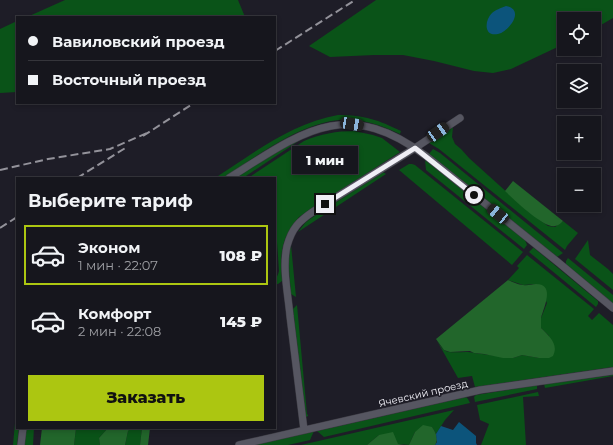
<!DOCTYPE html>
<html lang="ru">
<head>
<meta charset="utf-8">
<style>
	:root { --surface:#16161d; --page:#23232a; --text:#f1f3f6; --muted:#9e9fa4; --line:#35353b; --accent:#acc611 }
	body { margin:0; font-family:Montserrat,sans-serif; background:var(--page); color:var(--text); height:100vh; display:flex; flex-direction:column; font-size:15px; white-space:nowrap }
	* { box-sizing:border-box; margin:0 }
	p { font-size:13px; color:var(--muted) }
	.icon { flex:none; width:22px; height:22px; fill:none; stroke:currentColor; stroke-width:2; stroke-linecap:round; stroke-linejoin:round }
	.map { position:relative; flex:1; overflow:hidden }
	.details { position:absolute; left:16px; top:177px; width:260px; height:252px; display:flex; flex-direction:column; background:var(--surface); border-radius:0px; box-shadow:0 2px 6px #0003,0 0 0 1px var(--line) }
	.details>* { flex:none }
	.banner { position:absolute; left:16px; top:16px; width:260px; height:88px; border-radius:0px; box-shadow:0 2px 6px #0003,0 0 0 1px var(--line); display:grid; align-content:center; height:88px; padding:0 12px; background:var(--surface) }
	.controls { position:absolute; left:557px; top:12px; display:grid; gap:8px }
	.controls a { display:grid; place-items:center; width:44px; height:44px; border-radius:0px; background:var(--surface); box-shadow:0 2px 6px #0003,0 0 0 1px var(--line); font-size:20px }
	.end { position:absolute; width:18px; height:18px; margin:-9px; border:5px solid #efeef5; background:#111; box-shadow:0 0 0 2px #111 }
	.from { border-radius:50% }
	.bubble { position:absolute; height:28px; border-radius:0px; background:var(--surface); box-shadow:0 2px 6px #0003,0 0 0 1px var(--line); font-size:13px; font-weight:800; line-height:28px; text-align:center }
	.car { position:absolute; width:12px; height:24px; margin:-12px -6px; border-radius:5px; box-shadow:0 0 3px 1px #0007; background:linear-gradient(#222 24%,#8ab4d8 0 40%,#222 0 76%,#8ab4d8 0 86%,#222 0) }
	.banner b { display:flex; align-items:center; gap:14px; height:38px; font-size:15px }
	.banner b+b { border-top:1px solid var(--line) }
	.banner i { width:10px; height:10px; background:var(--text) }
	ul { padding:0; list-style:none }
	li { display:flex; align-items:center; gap:12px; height:60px; margin:0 8px 6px; padding:0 4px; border:2px solid transparent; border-radius:0px }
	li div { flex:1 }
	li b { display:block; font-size:15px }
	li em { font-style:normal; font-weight:800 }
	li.selected { border-color:var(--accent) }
	li>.icon { width:36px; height:36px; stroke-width:1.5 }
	h2 { padding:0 12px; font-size:18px; line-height:48px }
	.button { display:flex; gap:8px; margin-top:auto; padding:8px 12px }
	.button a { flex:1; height:46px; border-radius:0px; background:var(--accent); color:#111; font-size:16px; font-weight:800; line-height:46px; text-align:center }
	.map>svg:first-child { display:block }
	.green { fill:#0a5318 }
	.forest { fill:#22662b }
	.water { fill:#0c547b }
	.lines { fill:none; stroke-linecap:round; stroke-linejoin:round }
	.minor-casing { stroke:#3b3a42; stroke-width:8 }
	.minor { stroke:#565661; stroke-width:7 }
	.rail { stroke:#93929a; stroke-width:2; stroke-dasharray:8 4; stroke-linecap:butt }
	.route { stroke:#efeef5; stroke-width:5 }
	.labels { text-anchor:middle; stroke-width:3; stroke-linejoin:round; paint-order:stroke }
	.street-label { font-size:10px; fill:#efeef5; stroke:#1e1d27 }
</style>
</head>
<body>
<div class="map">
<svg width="613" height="445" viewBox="0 0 613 445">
	<rect width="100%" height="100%" fill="#1e1d27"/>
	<path class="green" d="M65 0H238L245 17H27Z
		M376 0H613V18L594 29V19H564V44L511 69 493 73 474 71 434 61 403 55H374L330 57 309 46Z
		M17 21V92L0 93V29Z
		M338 115C365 115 378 120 401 131L400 134C385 127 369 121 353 120 308 116 259 155 223 178H215C254 153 292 123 338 115Z
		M453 127 452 137 455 144 461 149 469 158 529 212 548 226 555 227 563 221 578 233 567 246 565 250 439 149 429 143Z
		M354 131 373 135 382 138 400 152 299 217C281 240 280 251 282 279V281L278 284H275C275 279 278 276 279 271L277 242 275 237V178H248L304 141C320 134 337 131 354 131Z
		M303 138 243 178H235L281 149Z
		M433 149 440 153 563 253 557 257 429 154Z
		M425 160 525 240 527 245 524 249 426 170Z
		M409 164H412L415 165 523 252 512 265 399 170Z
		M383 172 386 174 298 232 305 223 310 219Z
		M588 240 590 255 608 269 613 274V290L575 259Z
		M291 245 296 297 291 294C290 278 287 261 291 245Z
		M533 248H534L598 301V304L596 307 529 252Z
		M527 255 594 309 588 316 592 320 599 313 613 325V367L475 387 472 376 458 378 436 339C438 342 441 347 444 350 452 355 465 350 474 353L513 358 522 355 539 358 549 336 541 328V318L547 303 537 284 523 285 508 280 519 268 517 266Z
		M568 258 613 295V304L566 265V261Z
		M297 305 307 414 308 415V416L306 417 293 309Z
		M613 375V376L545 388 544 384Z
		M537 385V389L475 402 474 397 476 395Z
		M538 392 539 396 523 397 526 445H481L489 424 480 420 477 405Z
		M466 397 468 399 470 403 324 437 317 431Z
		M17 401V428H19L17 445H13Z
		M454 410 445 420 436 434 432 427 415 432 409 445 398 444 379 435 367 445H301Z
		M26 428H34L33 445H24Z
		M76 428H108L99 438 100 445H74Z
		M131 428H142L140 445H125L128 431Z
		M314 431 310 440 288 445H253Z"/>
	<path class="forest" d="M513 181 563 221C561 223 558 226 555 226 545 229 513 199 505 191Z
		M508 280C513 282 519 285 523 285 528 286 532 284 536 284 556 284 543 309 541 318 541 321 541 325 541 328 549 336 559 344 553 356L549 358H539L522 355 513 358H503L484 354 474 353 470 351 450 352 444 350 436 339Z
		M423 425 432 427C436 433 439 439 435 445H409L415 432Z
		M42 428H76L74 445H40Z
		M108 428H131L128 431 125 445H100L99 438Z
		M142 428H150L148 445H140Z
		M393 432 398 444 404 445H367L379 435Z"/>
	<path class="water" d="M506 6C525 9 510 31 498 34 484 37 484 21 492 13 495 10 501 8 506 6Z
		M459 422 476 436V443L477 445H435L437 442 436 434 441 426 453 430Z"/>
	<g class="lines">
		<g class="minor-casing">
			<path id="minor" d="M229 178C302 132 346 96 426 156L559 263 613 308
				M304 430C299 392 295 354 290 316 288 293 282 268 287 246 292 228 299 221 314 211L415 148 460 118
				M21 445 23 428
				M239 445 480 390 613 371"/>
		</g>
		<use href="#minor" class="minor"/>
		<path class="rail" d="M275 51 355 0
			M143 136 194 103
			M0 170 48 159 110 149 147 133
			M77 178 127 147
			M0 228 17 217"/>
	</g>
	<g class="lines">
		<path class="route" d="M325 204 415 148 474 195"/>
	</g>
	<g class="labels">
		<g class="street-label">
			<text transform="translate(423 393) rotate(-13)" y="4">Ячевский проезд</text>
		</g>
	</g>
</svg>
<div class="controls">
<a><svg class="icon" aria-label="locate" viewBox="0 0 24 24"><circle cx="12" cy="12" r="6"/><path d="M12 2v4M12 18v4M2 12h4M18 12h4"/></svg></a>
<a><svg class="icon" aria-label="layers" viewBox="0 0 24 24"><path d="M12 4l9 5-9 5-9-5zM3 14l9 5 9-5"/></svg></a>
<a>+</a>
<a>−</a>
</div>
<i class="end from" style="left:474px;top:195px"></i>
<i class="end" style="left:325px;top:204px"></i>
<div class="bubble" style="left:292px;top:146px;width:66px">1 мин</div>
<i class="car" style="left:352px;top:124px;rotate:99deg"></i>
<i class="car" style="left:438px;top:132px;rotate:56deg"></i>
<i class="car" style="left:498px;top:214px;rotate:309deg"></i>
<div class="banner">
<b><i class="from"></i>Вавиловский проезд</b>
<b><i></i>Восточный проезд</b>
</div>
<section class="details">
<h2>Выберите тариф</h2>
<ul>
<li class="selected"><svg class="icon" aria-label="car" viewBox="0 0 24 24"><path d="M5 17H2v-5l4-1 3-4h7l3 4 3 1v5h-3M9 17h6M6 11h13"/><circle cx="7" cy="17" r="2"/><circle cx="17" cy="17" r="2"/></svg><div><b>Эконом</b><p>1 мин · 22:07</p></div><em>108 ₽</em></li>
<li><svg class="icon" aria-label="car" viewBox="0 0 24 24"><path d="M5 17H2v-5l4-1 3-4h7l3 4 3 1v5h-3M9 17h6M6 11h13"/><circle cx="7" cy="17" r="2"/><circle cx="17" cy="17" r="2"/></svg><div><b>Комфорт</b><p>2 мин · 22:08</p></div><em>145 ₽</em></li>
</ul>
<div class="button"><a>Заказать</a></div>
</section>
</div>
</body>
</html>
